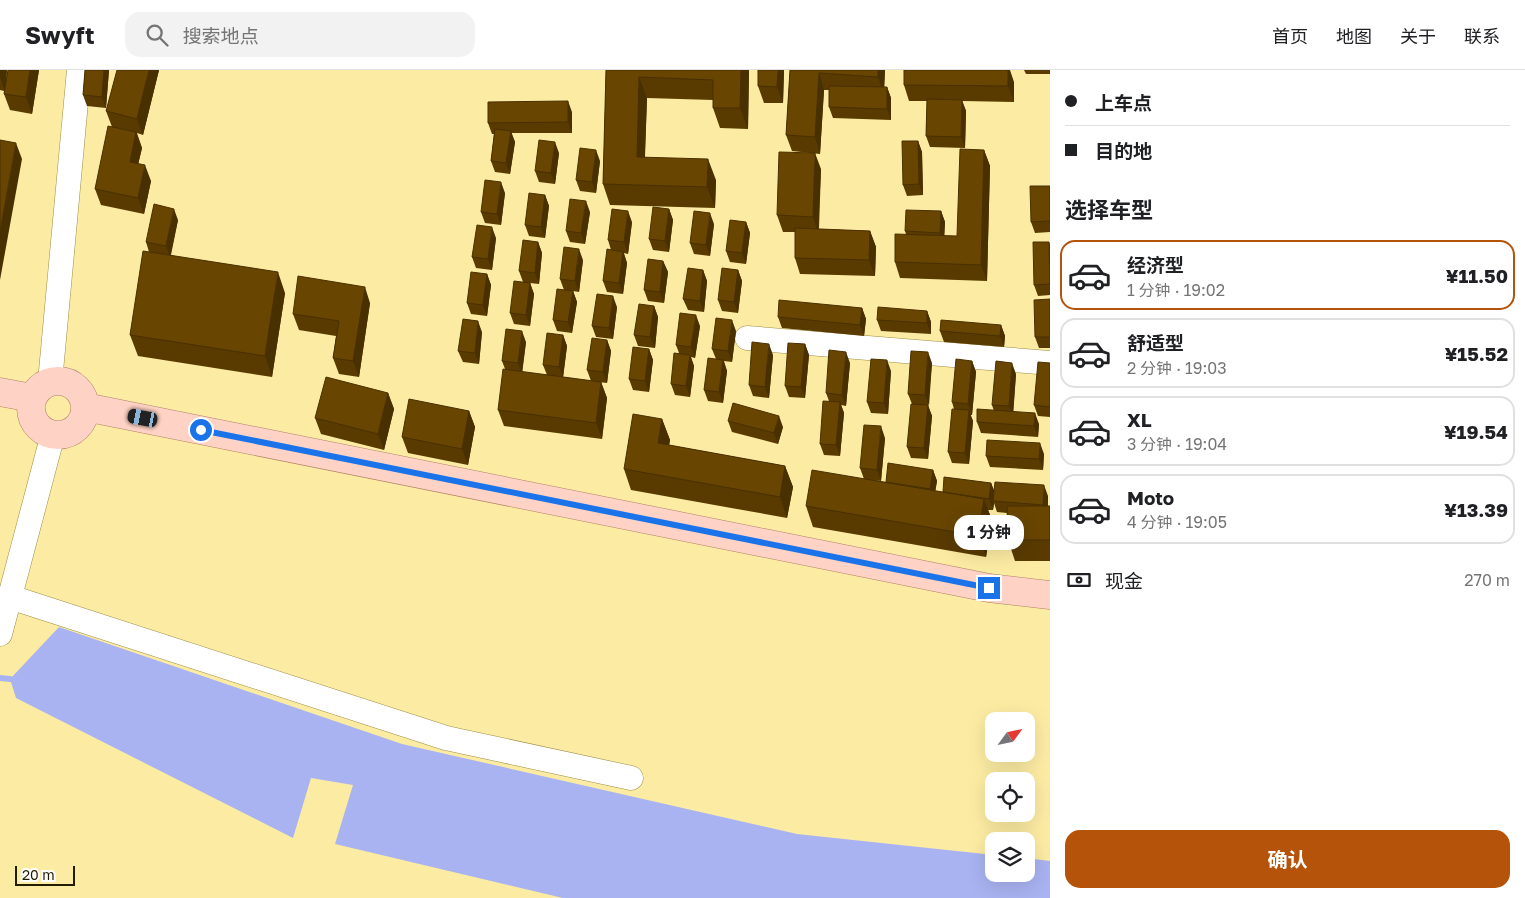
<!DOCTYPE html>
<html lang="zh">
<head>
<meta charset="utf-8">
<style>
	:root { --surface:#fff; --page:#f2f2f2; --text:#202124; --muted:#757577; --line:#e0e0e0; --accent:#b45309 }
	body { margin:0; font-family:"Golos Text","Noto Sans SC",sans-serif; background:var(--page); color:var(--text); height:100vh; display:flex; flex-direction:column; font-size:19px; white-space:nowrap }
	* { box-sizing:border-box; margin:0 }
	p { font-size:16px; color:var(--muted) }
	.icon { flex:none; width:28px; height:28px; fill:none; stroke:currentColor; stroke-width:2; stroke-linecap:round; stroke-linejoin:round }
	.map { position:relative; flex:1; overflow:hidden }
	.drawer { display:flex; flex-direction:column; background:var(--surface); width:475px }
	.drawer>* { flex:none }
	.hud { display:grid; align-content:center; height:110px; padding:0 15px; background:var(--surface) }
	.needle { width:32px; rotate:57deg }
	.buttons { position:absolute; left:985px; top:642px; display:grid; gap:10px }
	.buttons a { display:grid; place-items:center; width:50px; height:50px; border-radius:10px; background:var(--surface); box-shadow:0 5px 20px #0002; font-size:25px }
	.scale { position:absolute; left:15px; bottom:12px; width:60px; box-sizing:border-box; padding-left:5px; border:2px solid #221c00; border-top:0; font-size:14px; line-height:18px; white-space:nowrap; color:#221c00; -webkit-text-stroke:4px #fff; paint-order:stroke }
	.end { position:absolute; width:22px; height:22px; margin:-11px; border:6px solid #1a73e8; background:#fff; box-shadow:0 0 0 2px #fff }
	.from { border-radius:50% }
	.bubble { position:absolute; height:35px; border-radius:15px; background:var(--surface); box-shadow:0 5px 20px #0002; font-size:16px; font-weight:700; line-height:35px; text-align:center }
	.car { position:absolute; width:15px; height:30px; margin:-15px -8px; border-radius:6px; box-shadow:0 0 4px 1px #0007; background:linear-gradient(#222 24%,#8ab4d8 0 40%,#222 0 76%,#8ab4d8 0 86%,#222 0) }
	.hud b { display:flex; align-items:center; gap:18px; height:48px; font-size:19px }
	.hud b+b { border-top:1px solid var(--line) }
	.hud i { width:12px; height:12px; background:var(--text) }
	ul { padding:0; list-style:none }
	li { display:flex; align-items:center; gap:15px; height:70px; margin:0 10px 8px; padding:0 5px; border:2px solid var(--line); border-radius:15px }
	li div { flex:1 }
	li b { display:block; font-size:19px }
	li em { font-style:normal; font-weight:700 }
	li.selected { border-color:var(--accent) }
	li>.icon { width:45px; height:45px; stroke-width:1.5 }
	h2 { padding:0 15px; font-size:22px; line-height:60px }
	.pay { display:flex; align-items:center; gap:12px; height:55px; padding:0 15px; font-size:19px }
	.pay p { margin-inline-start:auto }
	.button { display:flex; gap:10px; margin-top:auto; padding:10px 15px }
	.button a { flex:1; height:58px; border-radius:15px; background:var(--accent); color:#fff; font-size:20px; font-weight:700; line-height:58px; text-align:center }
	header { display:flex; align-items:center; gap:30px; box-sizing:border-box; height:70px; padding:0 25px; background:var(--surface); border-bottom:1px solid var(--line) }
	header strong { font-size:24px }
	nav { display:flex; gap:28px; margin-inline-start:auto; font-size:18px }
	.search { width:350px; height:45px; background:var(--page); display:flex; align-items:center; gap:12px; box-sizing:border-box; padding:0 18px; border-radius:15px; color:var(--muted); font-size:19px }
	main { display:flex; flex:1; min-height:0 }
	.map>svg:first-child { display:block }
	.water { fill:#a9b3f1 }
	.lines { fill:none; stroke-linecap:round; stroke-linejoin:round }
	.stream { stroke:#a9b3f1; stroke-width:6 }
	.street-casing { stroke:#9d8e47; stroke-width:25 }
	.primary-casing { stroke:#b07f67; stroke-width:29 }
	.street { stroke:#fff; stroke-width:24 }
	.primary { stroke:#fed2c5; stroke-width:28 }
	.wall { fill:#593b00 }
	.shaded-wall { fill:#493000 }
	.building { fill:#684500; stroke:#493000 }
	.route { stroke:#1a73e8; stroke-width:6 }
</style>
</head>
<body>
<header>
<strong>Swyft</strong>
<div class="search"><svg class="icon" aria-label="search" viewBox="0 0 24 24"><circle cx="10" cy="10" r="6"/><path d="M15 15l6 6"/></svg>搜索地点</div>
<nav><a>首页</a><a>地图</a><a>关于</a><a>联系</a></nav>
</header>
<main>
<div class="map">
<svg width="1050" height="828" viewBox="0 0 1050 828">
	<rect width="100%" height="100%" fill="#fceca3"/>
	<path class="water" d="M59 557 402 674 797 764 994 785V804H1026V788L1050 791V828H563L335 774 353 715 311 708 293 768 16 628 10 609Z"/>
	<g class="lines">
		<path class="stream" d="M0 608 10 609"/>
		<g class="street-casing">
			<path id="street" d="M747 268 1050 293
				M50 312 79 0
				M10 527 446 668 631 708
				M0 564 53 364"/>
		</g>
		<g class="primary-casing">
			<path id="primary" d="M31 338a27 27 0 1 1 54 0a27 27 0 1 1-54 0Z
				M0 322 32 328
				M85 337 989 518 1050 525"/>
		</g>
		<use href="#street" class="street"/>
		<use href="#primary" class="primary"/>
	</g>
	<path class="wall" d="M0 0H7L6 10 8 0H39L32 44 10 40 4 24V21L0 20Z
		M85 0H109L106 38 87 36 83 25Z
		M159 0 143 65 137 63 142 78 138 94 151 111 144 144 101 135 95 119 112 57 106 41Z
		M606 0H749L748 59 720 58 713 38V30L647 28 645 87 716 110 715 138 610 135 603 114Z
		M784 0 783 33H764L758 16Z
		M790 0H885L884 17H887L891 28V50L833 48 829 37V20H824L820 84 792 81 786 65Z
		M1024 0H1050V4H1026Z
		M1014 12V32L962 31 966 41 965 78 930 77 926 66 927 31H909L904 15Z
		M572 42V63H511L515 72 510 104 495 102 491 91 494 64H492L488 53Z
		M918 71 922 82 923 125 907 126 903 115Z
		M984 80 990 96 987 211 900 208 895 192 906 164 905 161 941 141 945 152 944 166H957Z
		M559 83 555 114 539 112 535 101Z
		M600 91 596 123 580 121 576 110Z
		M821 99 819 159 870 161 876 177 875 206 800 204 795 188V162H783L777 145Z
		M1050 116V162L1035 163 1031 152Z
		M505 123 501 155 485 153 481 142Z
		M545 125 549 136 545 168 529 166 525 155Z
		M669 139 673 150 669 182 653 180 649 169Z
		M590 142 585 174 570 172 566 161Z
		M178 150 171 185 285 223 272 307 138 286 130 265 149 182 146 172Z
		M632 152 628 184 624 183 627 193 623 224 607 222 603 211 611 180 608 170Z
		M746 152 750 163 746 194 730 192 726 181Z
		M714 154 710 186 694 184 690 173Z
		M496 168 492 200 476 198 472 187Z
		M538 172 542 183 539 214 530 213 534 224 530 256 514 254 510 243 523 212 519 201Z
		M1049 172 1050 174V225L1038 226 1034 215Z
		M583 190 579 222 573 221 577 232 572 263 557 261 553 250 564 220 560 209Z
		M663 191 668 202 664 233 648 231 644 220Z
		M703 200 707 211 704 242 688 240 683 229Z
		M738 200 742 211 738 243 722 241 718 230Z
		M487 204 491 215 487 246 471 244 467 233Z
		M1050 229V278H1039L1035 267Z
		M370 233 359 307 339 304 333 288 336 266 299 260 293 244Z
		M654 236 658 247 655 278 638 276 634 265Z
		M617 237 613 269 596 267 592 256Z
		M862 238 866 249 864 266 782 258 778 247Z
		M927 241 931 252V264L881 261 877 250Z
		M1001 255 1005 266 1004 277 944 272 940 261Z
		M700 256 695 288 691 287 694 296 690 327 675 325 671 314 679 283 676 275Z
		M736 261 732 292 724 291 727 301 723 333 708 331 704 320 716 289 712 279Z
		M482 262 479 294 463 292 458 281Z
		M563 265 567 276 563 307 601 312 607 328 602 369 504 356 498 340 505 299 502 291 526 272 522 302 547 305 543 295Z
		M607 270 611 281 607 313 591 311 587 300Z
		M805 274 809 285 805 328 789 327 785 316Z
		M649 279 653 290 649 322 633 320 629 309Z
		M773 285 769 328 753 326 749 315Z
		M972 291 976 302 972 345H970L973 351 969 394 952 393 948 382 954 339 952 332Z
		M850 293 846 336 841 335 844 343 840 386 824 385 820 374 829 331 826 323Z
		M932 293 928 336 932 346 928 389 911 388 907 377 912 334 908 324Z
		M1050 293V347L1038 346 1034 335Z
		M891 301 888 344 871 343 867 332Z
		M1016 304 1013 342 1039 354 1038 367 981 363 977 352 994 341 992 335Z
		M388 323 394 339 384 380 321 364 315 348Z
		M469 341 475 357 468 395 408 383 402 367Z
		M662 349 670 370 669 375 785 396 793 417 787 448 631 420 624 399Z
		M728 351 783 357 778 374 732 362Z
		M885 368 881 411 872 410 886 412 933 400 937 411 935 421 943 422 991 413 994 420 1048 426V436H1050V491H1015L1008 470 1007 443 997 442 994 433 993 440H988L992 450 986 487 813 457 806 436 864 409 860 398Z
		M1044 384 1043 400 990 397 986 386Z"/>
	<path class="shaded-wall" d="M0 0H7L5 21 0 7Z
		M30 0H39L32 44 26 27Z
		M104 0H109L106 38 102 27Z
		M149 0H159L143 65 137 49Z
		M741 0H749L748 59 740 38Z
		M778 0H784L783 33 777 17Z
		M878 0H885L884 24 878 7Z
		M1008 0H1010L1014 12V32L1008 16Z
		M819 3 824 20 820 84 815 67Z
		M639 7 647 28 644 107 637 87Z
		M887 17 891 28V50L887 39Z
		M962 30 966 41 965 78 961 67Z
		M568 31 572 42V63L568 52Z
		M511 61 515 72 510 104 506 93Z
		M136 62 142 78 135 108 130 92Z
		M918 71 922 82 923 125 919 114Z
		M555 72 559 83 555 114 551 103Z
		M16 73 22 89 0 210V161Z
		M596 80 600 91 596 123 592 112Z
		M984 80 990 96 987 211 981 195Z
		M815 83 821 99 818 163 813 147Z
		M708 89 716 110 715 138 707 117Z
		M145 95 151 111 144 144 138 128Z
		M501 112 505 123 501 155 497 144Z
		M545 125 549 136 545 168 541 157Z
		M586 131 590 142 585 174 581 163Z
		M174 139 178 150 170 187 166 176Z
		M669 139 673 150 669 182 665 171Z
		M628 141 632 152 628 184 624 172Z
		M941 141 945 152 944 174 940 163Z
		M710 143 714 154 710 186 706 175Z
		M746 152 750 163 746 194 742 183Z
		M492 157 496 168 492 200 488 189Z
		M870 161 876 177 875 206 869 190Z
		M538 172 542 183 539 214 535 203Z
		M579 179 583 190 579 222 575 211Z
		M623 182 627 193 623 224 619 213Z
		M663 191 668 202 664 233 660 222Z
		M703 200 707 211 704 242 700 231Z
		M738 200 742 211 738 243 734 232Z
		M278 202 285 223 272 307 265 286Z
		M487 204 491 215 487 246 483 235Z
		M530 213 534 224 530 256 526 245Z
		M365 217 370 233 359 307 353 291Z
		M573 221 577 232 572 263 568 252Z
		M613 226 617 237 613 269 609 258Z
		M654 236 658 247 655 278 650 267Z
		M862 238 866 249 864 266 860 255Z
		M927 241 931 252V264L927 253Z
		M696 245 700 256 695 288 691 277Z
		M732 250 736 261 732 292 728 281Z
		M478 251 482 262 479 294 475 283Z
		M1001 255 1005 266 1004 277 1000 266Z
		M522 261 526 272 522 304 518 293Z
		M563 265 567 276 563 308 559 297Z
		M607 270 611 281 607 313 603 302Z
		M769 274 773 285 769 328 765 317Z
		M805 274 809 285 805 328 801 317Z
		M649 279 653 290 649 322 645 311Z
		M846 282 850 293 846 336 842 325Z
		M928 282 932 293 929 336 925 325Z
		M690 285 694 296 690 327 686 316Z
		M723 290 727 301 723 333 719 322Z
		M887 290 891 301 888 344 884 333Z
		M972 291 976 302 972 345 968 334Z
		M1012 293 1016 304 1013 347 1009 336Z
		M601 312 607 328 602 369 596 353Z
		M388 323 394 339 384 380 378 364Z
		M840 332 844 343 840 386 836 375Z
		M928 335 932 346 928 389 924 378Z
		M969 340 973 351 969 394 965 383Z
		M469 341 475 357 468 395 462 379Z
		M1035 343 1039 354 1038 367 1034 356Z
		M779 346 783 357 778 374 774 363Z
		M662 349 670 370 666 394 658 373Z
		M881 356 885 368 881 411 877 400Z
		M1040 373 1044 384 1043 400 1039 389Z
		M785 396 793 417 787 448 780 427Z
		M933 400 937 411 934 430 930 419Z
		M991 413 995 424 993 431 994 433 993 440 989 429Z
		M1044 415 1048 426 1047 446 1043 435Z
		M984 429 992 450 986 487 978 466Z"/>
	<path class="building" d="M8 0H30L26 27 4 24Z
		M85 0H104L102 27 83 25Z
		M117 0H149L137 49 106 41Z
		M606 0H741L740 38H713V10L639 7 637 87 708 89 707 117 603 114Z
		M758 0H778L777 17 758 16Z
		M790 0H878V7L819 3 815 67 786 65Z
		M904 0H1008V16L904 15Z
		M829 16 887 17V39L829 37Z
		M927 29 962 30 961 67 926 66Z
		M568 31V52L488 53V32Z
		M108 56 136 62 130 92 145 95 138 128 95 119Z
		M495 59 511 61 506 93 491 91Z
		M0 70 16 73 0 161Z
		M539 70 555 72 551 103 535 101Z
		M902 71H918L919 114 903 115Z
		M580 78 596 80 592 112 576 110Z
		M960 79 984 80 981 195 895 192V164L957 166Z
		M779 82 815 83 813 147 777 145Z
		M485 110 501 112 497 144 481 142Z
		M1030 116H1050V151L1031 152Z
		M529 123 545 125 541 157 525 155Z
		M570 129 586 131 581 163 566 161Z
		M154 134 174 139 166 176 146 172Z
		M653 137 669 139 665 171 649 169Z
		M612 139 628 141 624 172 608 170Z
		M906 140 941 141 940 163 905 161Z
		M694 141 710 143 706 175 690 173Z
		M730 150 746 152 742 183 726 181Z
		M477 155 492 157 488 189 472 187Z
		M795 158 870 161 869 190 795 188Z
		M523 170 538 172 535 203 519 201Z
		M1033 172H1049L1050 214 1034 215Z
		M564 177 579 179 575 211 560 209Z
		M607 179 623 182 619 213 603 211Z
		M143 181 278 202 265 286 130 265Z
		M648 189 663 191 660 222 644 220Z
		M688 198 703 200 700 231 683 229Z
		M722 198 738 200 734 232 718 230Z
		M471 202 487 204 483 235 467 233Z
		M298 206 365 217 353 291 333 288 339 251 293 244Z
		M514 211 530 213 526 245 510 243Z
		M557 219 573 221 568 252 553 250Z
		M597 224 613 226 609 258 592 256Z
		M1050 229V267H1035L1034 230Z
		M779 230 862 238 860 255 778 247Z
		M639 234 654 236 650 267 634 265Z
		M878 237 927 241V253L877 250Z
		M680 243 696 245 691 277 676 275Z
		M716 248 732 250 728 281 712 279Z
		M463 249 478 251 475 283 458 281Z
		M941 250 1001 255 1000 266 940 261Z
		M506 259 522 261 518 293 502 291Z
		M547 263 563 265 559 297 543 295Z
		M592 268 607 270 603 302 587 300Z
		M752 272 769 274 765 317 749 315Z
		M788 273 805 274 801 317 785 316Z
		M633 277 649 279 645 311 629 309Z
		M829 280 846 282 842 325 826 323Z
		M911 281 928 282 925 325 908 324Z
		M674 283 690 285 686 316 671 314Z
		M708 288 723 290 719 322 704 320Z
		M871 289 887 290 884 333 867 332Z
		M956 289 972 291 968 334 952 332Z
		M996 291 1012 293 1009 336 992 335Z
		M1038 292 1050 293V337L1034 335Z
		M503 299 601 312 596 353 498 340Z
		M326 307 388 323 378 364 315 348Z
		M409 329 469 341 462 379 402 367Z
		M823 331 840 332 836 375 820 374Z
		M733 333 779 346 774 363 728 351Z
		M911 334 928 335 924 378 907 377Z
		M952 339 969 340 965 383 948 382Z
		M977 339 1035 343 1034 356 977 352Z
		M633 344 662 349 658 373 785 396 780 427 624 399Z
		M864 355 881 356 877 400 860 398Z
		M987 370 1040 373 1039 389 986 386Z
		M888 393 933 400 930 419 886 412Z
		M812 400 984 429 978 466 806 436Z
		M944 407 991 413 989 429 943 422Z
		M995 412 1044 415 1043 435 993 431Z
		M1007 436H1050V470H1008Z"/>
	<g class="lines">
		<path class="route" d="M201 360 989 518"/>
	</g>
</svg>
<div class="buttons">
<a><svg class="needle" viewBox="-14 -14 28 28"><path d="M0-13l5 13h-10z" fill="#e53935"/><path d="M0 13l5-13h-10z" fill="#757577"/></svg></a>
<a><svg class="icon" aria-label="locate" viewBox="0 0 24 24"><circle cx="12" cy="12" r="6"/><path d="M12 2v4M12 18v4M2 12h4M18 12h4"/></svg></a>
<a><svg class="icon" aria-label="layers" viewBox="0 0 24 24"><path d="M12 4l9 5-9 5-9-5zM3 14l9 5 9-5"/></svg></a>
</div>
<div class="scale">20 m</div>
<i class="end from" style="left:201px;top:360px"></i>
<i class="end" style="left:989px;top:518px"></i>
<div class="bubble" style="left:954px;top:445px;width:70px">1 分钟</div>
<i class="car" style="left:143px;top:348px;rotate:281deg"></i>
</div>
<section class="drawer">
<div class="hud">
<b><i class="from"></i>上车点</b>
<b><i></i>目的地</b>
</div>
<h2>选择车型</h2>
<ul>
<li class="selected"><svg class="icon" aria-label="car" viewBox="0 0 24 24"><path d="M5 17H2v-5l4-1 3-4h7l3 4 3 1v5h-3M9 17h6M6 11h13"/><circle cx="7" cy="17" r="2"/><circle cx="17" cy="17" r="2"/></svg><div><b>经济型</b><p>1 分钟 · 19:02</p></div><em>¥11.50</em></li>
<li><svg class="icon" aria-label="car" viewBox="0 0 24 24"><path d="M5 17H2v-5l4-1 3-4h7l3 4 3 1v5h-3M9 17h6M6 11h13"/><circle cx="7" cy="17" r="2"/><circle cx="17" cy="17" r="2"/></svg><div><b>舒适型</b><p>2 分钟 · 19:03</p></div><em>¥15.52</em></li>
<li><svg class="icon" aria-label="car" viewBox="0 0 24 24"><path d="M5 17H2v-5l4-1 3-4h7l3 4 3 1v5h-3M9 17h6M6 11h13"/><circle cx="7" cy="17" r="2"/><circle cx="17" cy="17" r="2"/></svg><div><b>XL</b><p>3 分钟 · 19:04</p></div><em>¥19.54</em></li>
<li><svg class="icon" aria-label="car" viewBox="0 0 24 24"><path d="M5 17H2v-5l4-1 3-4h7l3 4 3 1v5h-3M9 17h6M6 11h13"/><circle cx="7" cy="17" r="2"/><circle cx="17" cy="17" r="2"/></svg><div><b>Moto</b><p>4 分钟 · 19:05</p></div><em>¥13.39</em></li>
</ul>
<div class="pay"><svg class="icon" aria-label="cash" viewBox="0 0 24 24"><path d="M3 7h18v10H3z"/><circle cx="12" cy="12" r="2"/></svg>现金<p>270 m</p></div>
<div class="button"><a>确认</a></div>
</section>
</main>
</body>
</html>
